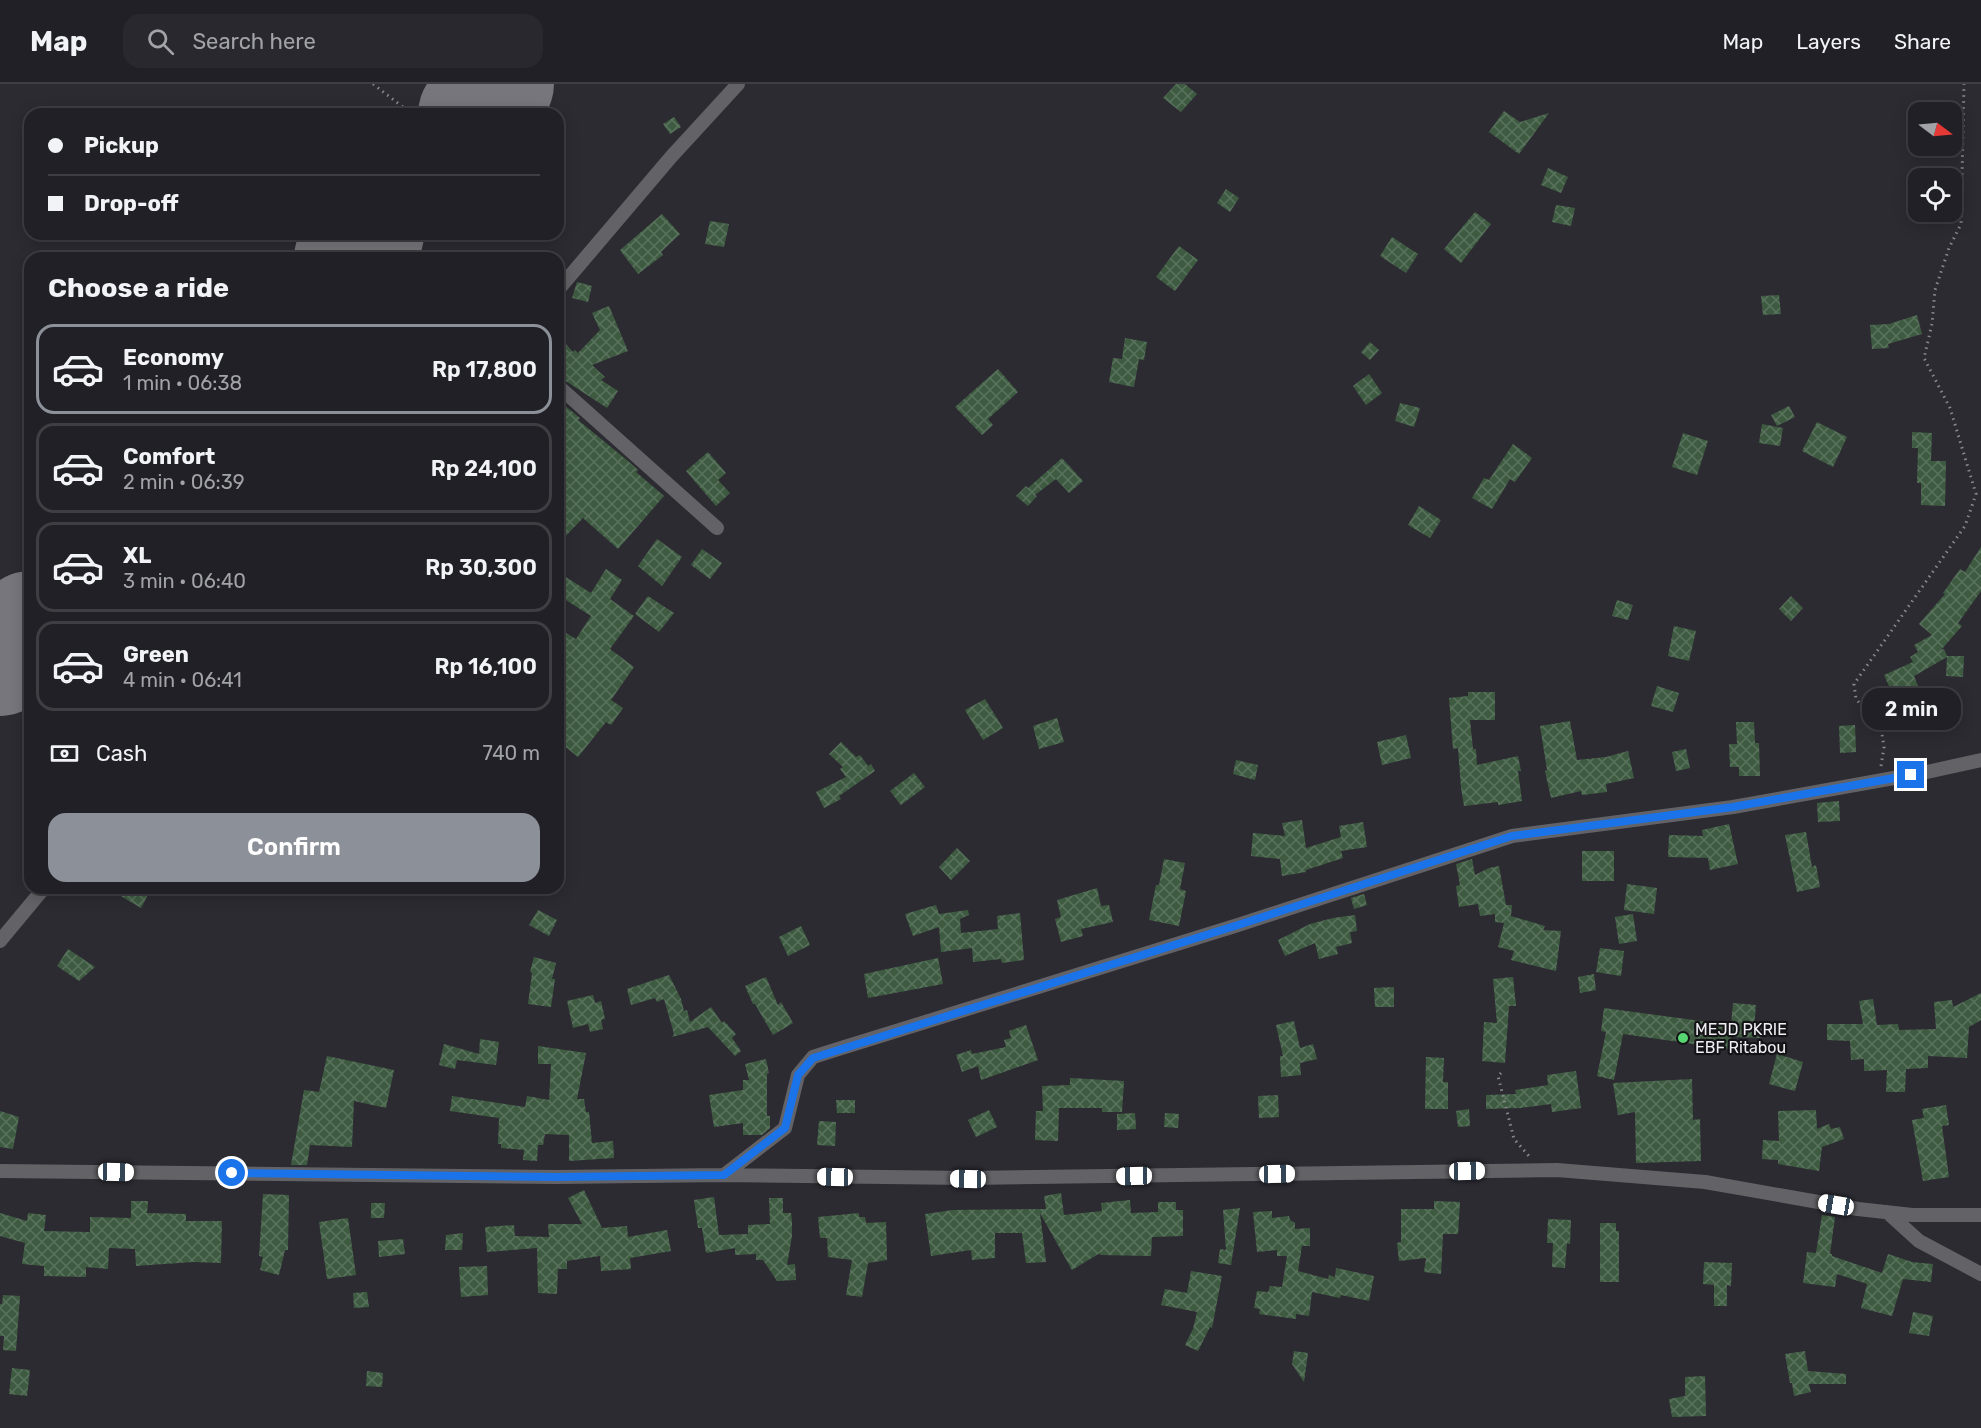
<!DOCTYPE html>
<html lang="en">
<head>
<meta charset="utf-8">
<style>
	:root { --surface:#212026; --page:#29282e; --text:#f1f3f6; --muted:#a2a3a7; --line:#3e3e43; --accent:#8c9099 }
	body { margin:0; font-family:Rubik,sans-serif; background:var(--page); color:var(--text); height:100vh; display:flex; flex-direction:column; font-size:22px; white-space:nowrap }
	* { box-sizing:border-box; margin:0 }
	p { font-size:20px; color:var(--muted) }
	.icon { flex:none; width:33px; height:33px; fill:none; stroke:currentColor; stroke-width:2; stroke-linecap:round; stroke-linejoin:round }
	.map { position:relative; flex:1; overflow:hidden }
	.drawer { position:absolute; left:24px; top:168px; width:540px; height:642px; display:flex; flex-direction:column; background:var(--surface); border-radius:18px; box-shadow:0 3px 15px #0003,0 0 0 2px var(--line) }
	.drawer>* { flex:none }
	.banner { position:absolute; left:24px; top:24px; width:540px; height:132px; border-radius:18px; box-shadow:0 3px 15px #0003,0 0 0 2px var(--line); display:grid; align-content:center; height:132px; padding:0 24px; background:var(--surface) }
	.needle { width:39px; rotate:106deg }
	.controls { position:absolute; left:1908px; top:18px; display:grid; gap:12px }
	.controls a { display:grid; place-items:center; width:54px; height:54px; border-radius:12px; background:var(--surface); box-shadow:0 3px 15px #0003,0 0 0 2px var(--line); font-size:30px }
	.end { position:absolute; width:27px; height:27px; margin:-14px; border:8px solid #1a73e8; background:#fff; box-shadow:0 0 0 3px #fff }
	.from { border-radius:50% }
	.bubble { position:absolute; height:42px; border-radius:18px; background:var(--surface); box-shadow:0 3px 15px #0003,0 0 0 2px var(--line); font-size:20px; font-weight:600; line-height:42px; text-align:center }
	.car { position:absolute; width:18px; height:36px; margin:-18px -9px; border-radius:8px; box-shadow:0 0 4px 2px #0007; background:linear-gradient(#fff 24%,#345 0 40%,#fff 0 76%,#345 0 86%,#fff 0) }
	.banner b { display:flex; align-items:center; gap:21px; height:57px; font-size:22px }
	.banner b+b { border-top:2px solid var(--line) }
	.banner i { width:15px; height:15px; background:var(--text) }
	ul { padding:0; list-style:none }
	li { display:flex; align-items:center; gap:18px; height:90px; margin:0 12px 9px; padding:0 12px; border:3px solid var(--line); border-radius:18px }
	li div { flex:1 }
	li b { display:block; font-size:22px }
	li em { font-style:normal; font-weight:600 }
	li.selected { border-color:var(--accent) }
	li>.icon { width:54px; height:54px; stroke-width:1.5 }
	h2 { padding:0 24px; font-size:27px; line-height:72px }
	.pay { display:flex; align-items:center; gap:15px; height:66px; padding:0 24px; font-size:22px }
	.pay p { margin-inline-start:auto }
	.cta { display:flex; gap:12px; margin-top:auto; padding:12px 24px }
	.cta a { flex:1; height:69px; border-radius:18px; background:var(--accent); color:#fff; font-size:24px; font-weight:600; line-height:69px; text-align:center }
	header { display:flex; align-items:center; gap:36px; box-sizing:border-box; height:84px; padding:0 30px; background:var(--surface); border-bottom:2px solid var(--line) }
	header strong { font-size:28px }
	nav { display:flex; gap:33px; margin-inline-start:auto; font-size:21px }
	.search { width:420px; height:54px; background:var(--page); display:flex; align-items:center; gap:15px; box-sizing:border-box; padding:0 21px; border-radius:18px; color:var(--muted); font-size:22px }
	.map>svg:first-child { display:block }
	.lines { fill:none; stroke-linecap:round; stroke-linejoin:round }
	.runway { stroke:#76767c; stroke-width:110 }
	.building { fill:url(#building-cross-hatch) }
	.path { stroke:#88888e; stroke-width:3; stroke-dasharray:1.5 4.5; stroke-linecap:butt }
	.street { stroke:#636367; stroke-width:14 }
	.route { stroke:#1a73e8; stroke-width:8 }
	.poi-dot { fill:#56d671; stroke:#141417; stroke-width:2 }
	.labels { text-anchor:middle; stroke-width:4.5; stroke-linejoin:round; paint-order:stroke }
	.poi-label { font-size:16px; fill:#eeeef3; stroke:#141417; text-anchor:start }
</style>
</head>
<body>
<header>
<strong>Map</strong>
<div class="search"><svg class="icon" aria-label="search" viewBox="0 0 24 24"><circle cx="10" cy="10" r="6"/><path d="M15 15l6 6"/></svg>Search here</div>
<nav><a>Map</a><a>Layers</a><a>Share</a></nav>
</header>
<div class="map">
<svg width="1981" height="1344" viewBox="0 0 1981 1344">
	<defs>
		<pattern id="building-cross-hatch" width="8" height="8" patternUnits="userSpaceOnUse" patternTransform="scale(1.5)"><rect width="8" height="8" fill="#3e5b41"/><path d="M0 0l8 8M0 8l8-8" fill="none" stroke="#5a735d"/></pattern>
	</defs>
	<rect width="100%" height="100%" fill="#2c2b32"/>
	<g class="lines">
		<path class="runway" d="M473 30 499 0
			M349 174 369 150
			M0 577 30 542"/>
	</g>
	<path class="building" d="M1176 0H1185L1197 10 1181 28 1163 14Z
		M1504 27 1520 38 1549 29 1519 70 1489 48Z
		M674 33 681 43 670 50 663 40Z
		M1548 84 1568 93 1561 109 1541 101Z
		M1226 105 1239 114 1230 128 1217 119Z
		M1556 121 1575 124 1571 142 1552 138Z
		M1475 128 1491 140 1461 179 1444 165Z
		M662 130 680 150 661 168 663 171 638 190 620 166Z
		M710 137 729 140 724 163 705 160Z
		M1392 153 1418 170 1406 189 1380 172Z
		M1179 162 1198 176 1175 207 1156 193Z
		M577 198 592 202 588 218 572 214Z
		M1779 211 1781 230 1763 231 1761 212Z
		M609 222 628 267 592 281 605 293 601 296 618 307 607 324 558 292V266L565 259 573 268 575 266 578 269 600 246 592 229Z
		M1917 231 1922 250 1888 260 1889 264 1872 265 1870 241 1889 240Z
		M1125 254 1147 258 1144 276 1139 275 1134 303 1109 298 1113 274 1122 275Z
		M1370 258 1379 266 1370 276 1361 268Z
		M998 285 1018 308 988 335 993 341 982 351 955 323Z
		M1369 290 1382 309 1366 321 1353 302Z
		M558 316 580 334 578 336 628 377 638 386 636 388 664 412 618 465 583 434 558 460Z
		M1400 319 1420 324 1414 343 1395 337Z
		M1789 322 1795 333 1777 342 1771 331Z
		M1817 338 1847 353 1833 383 1802 367Z
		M1762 340 1783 344 1780 362 1759 359Z
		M1912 348 1932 349 1931 377H1946L1945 422 1921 421V399H1917L1918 364H1912Z
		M1683 349 1708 357 1697 391 1672 383Z
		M1513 360 1532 374 1515 398 1510 395 1492 425 1472 414 1484 394 1489 396Z
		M708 368 726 389 718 396 730 409 716 422 686 387Z
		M1062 374 1083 397 1069 409 1056 395 1035 411 1037 412 1028 422 1016 412 1026 402 1028 404Z
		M1419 422 1441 436 1430 454 1408 441Z
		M657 455 682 473 662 502 638 482Z
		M1981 463V507L1958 539 1962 542 1941 566 1944 565 1947 572H1964L1963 593 1946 592 1947 573 1914 592 1920 607 1896 618 1884 591 1913 578 1910 573 1918 568 1914 561 1932 551 1919 540 1945 510 1943 509 1960 485 1965 488Z
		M702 465 722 479 710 495 691 481Z
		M606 485 622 496 610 515 634 532 610 565 634 583 611 616 623 624 611 641 606 638 578 673 558 657V544L576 555 591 532 558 511V488L591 509Z
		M648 512 674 529 659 548 635 530Z
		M1791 512 1803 524 1791 537 1779 525Z
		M1617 516 1633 521 1628 536 1612 532Z
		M1674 542 1696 547 1689 577 1668 572Z
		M1657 602 1679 609 1673 628 1651 622Z
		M1468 608H1495V636H1470L1473 665H1476L1477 681 1518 672 1521 687H1518L1522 717 1498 721V718L1464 722 1461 704 1458 664 1453 665 1449 614 1468 612Z
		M985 615 1003 644 983 656 965 626Z
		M1057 634 1064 658 1039 665 1033 642Z
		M1570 637 1577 676 1606 673 1628 667 1634 694 1606 700 1607 708 1582 711 1581 707 1551 714 1545 687 1547 686 1540 642Z
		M1736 638H1754L1755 659H1759L1760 692H1739V683H1730L1729 660H1737Z
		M1855 641 1856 668 1840 669 1839 642Z
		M1406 651 1411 674 1382 681 1377 658Z
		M841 658 856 673 860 671 868 682 871 680 875 687 839 712 841 715 824 724 816 708 846 693 840 685 843 683 829 670Z
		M1686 665 1690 684 1676 687 1672 668Z
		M1236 676 1258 681 1255 696 1233 690Z
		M914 689 925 703 901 721 890 707Z
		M1839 717 1840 737 1818 738 1817 719Z
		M1302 736 1306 764 1341 753 1339 742 1363 738 1367 763 1341 767 1343 774 1306 786V788L1282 792 1280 775 1251 772 1253 749 1285 752 1282 739Z
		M1729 740 1738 780 1710 786 1708 774 1668 773 1669 751 1703 752 1702 746Z
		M1806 748 1812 783 1816 781 1820 803 1797 808 1785 751Z
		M957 764 970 777 951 796 939 783Z
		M1582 767H1614V797H1582Z
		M1164 775 1185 779 1180 805 1186 807 1179 842 1149 836 1156 801H1159Z
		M1472 775 1475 791 1489 784 1499 782 1506 821H1512L1511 832 1545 842 1543 846 1561 847 1556 887 1511 876 1514 867 1498 863 1504 839 1495 838V830L1480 832 1478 820 1459 823 1456 802 1460 801 1456 780Z
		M1627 800 1657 804 1654 830 1624 826Z
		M107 804H138L149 809 141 824Z
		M1097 804 1101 822 1109 821 1113 838 1081 845 1083 852 1061 858 1055 835 1061 833 1057 816Z
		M1364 810 1367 821 1354 825 1351 814Z
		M936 821 939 830 968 826 969 831 960 835 961 849 998 845 997 832 1020 829 1024 876 1002 879 1001 875 973 878 972 864 941 868 939 843 913 852 905 830Z
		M538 826 557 836 549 852 529 841Z
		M1633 830 1637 857 1619 860 1615 833Z
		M1355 831 1357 847 1350 848 1352 859 1336 863 1338 870 1319 875 1315 859 1285 872 1278 856 1310 840 1333 834Z
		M801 842 810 861 788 872 779 853Z
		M1600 864 1624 867 1621 892 1596 888Z
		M68 865 95 883 79 897 57 882Z
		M534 873 556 879 552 895H555L551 923 528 920 532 889 530 888Z
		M938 874 943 900 868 914 864 890Z
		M1594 890 1596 906 1580 909 1578 893Z
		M669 891 681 915 684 927 687 926 690 938 711 923 722 939 724 937 736 950 732 954 741 967 735 972 708 943 672 953 674 950 664 915 657 918 655 914 631 921 627 905Z
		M766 893 778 921 781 918 793 939 773 951 755 920H753L745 902Z
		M1513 893 1516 922H1509L1505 979 1482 977 1484 938 1497 939 1493 895Z
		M1394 903V923H1375L1374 904Z
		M1981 909V936L1969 943 1967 974 1928 972V984L1906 985 1905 1008H1886L1887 986 1864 987V975L1851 976 1850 957 1827 956V940H1863L1859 917 1873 915 1877 941 1898 940 1899 946 1936 945 1934 918 1952 916 1953 923Z
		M593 911 595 919 601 917 605 935 601 936 603 945 590 948 588 940 573 944 567 917Z
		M1733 919 1756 921 1754 944 1762 945V954L1731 953 1729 965 1623 950 1614 996 1597 992 1606 948 1601 947 1604 924 1731 941Z
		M1294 937 1300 964 1313 960 1317 975 1300 979 1301 991 1281 993 1280 972H1283L1276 941Z
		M1026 941 1038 976 981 996 978 982 962 988 956 971 971 966 972 970 1006 963 1004 956 1011 954 1009 947Z
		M480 955 499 958 496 981 457 976 455 985 439 981 444 960 479 970Z
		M538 962 586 969 577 1015H584L586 1028H589L592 1059 613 1057 614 1074 569 1077V1051L545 1050 543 1061H538L537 1077 523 1076 524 1066 501 1064V1060H498L499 1034 450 1027 452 1012 525 1023 527 1012 549 1016 551 980H538Z
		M1777 970 1803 978 1795 1007 1769 1000Z
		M327 972 394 986 386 1024 354 1017 352 1063 310 1061 307 1081H291L304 1006 319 1008Z
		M1426 973 1444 974 1443 998H1448V1025H1425Z
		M766 975 769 989 767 990V1032H770V1044L762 1051H743V1039L714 1043 709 1011 743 1006V996H749L745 980Z
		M1576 987 1581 1024 1552 1028 1551 1020 1521 1024 1486 1025V1011L1516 1010 1515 1006 1548 1001 1547 991Z
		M1070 994 1124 997 1122 1028H1102V1024H1059L1058 1057 1035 1056 1036 1027H1043L1042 1002 1070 1001Z
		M1692 995 1693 1036 1700 1035 1701 1077 1636 1079 1635 1028 1618 1031 1613 999Z
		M1278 1011 1279 1033 1259 1034 1258 1012Z
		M836 1016H855V1029H837Z
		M1946 1021 1949 1041 1942 1042 1949 1093 1923 1097 1912 1036 1924 1034 1922 1025Z
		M1469 1025 1470 1042 1458 1043 1456 1027Z
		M989 1026 997 1043 976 1053 968 1036Z
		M1816 1026 1817 1045 1829 1040 1831 1045 1840 1043 1844 1055 1822 1063 1819 1087 1778 1080V1076L1762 1075 1763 1056 1779 1057 1778 1027Z
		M0 1027 19 1033 13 1065 0 1063Z
		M1135 1029 1136 1045 1117 1046V1030Z
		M1165 1029 1179 1030 1178 1044 1164 1043Z
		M819 1037 836 1038 835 1062 817 1061Z
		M584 1106 602 1144 627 1142 628 1153 667 1146 671 1167 630 1174 631 1185 601 1187 600 1172 567 1177V1185H558L557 1210 538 1209 537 1164 487 1168 485 1143 514 1141 515 1152 549 1153 548 1140H582L568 1114Z
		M1061 1109 1064 1131 1102 1127 1101 1119 1130 1116 1131 1129 1158 1128V1118H1176V1126H1183V1152L1152 1153 1151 1172 1100 1171V1169L1072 1186 1040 1129 1046 1178 1026 1179 1022 1149H995V1174L972 1176 971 1166 931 1172 925 1130 953 1126 1046 1125 1044 1112Z
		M263 1110 289 1111 288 1166H285L279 1191 260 1186 263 1173 259 1172Z
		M714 1113 719 1151 748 1150V1141L770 1140 769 1114H783V1129H791L792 1137V1152L787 1181 795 1180 796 1196 777 1197 763 1176H756V1170L735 1171V1164L706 1169 702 1144H698L694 1116Z
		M131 1117H148L147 1129 186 1130V1137H222L221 1179 193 1178 136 1182 135 1165 109 1164 108 1185 86 1183V1193L44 1192V1182L22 1180 25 1159 0 1152V1129L27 1137 28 1129 46 1131 44 1147 90 1148V1133L131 1134Z
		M1434 1117 1460 1118 1458 1150H1443L1441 1190 1424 1188 1426 1174 1399 1177 1397 1159 1401 1158V1125H1434Z
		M371 1119H385L384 1134H371Z
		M1240 1124 1231 1181 1218 1179 1220 1165 1226 1166 1223 1126Z
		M1272 1127V1134L1289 1132 1290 1136 1295 1139V1145L1310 1144V1162H1302L1298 1187 1328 1195 1329 1191 1335 1193 1336 1184 1374 1192 1369 1217 1341 1211 1340 1214 1312 1208 1309 1232 1296 1230V1235L1259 1230 1260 1225 1254 1224 1257 1207 1268 1208 1270 1202 1282 1203 1287 1172H1277V1166L1257 1168 1253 1128Z
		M859 1129V1133H865L866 1139 886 1138 887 1176 868 1179 862 1213 846 1211 852 1176 828 1173 827 1154H820L818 1133Z
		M1822 1131 1835 1133 1830 1170H1832V1172L1882 1189 1888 1170 1912 1178 1933 1180 1931 1198 1903 1195 1892 1232 1861 1224 1867 1200 1837 1190 1835 1203 1803 1199 1807 1168 1816 1169Z
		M348 1134 356 1191 327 1195 319 1138Z
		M1548 1135 1571 1136 1570 1160 1567 1159 1565 1184 1552 1183 1553 1159H1547Z
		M1600 1139H1616V1147H1619V1198H1600Z
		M463 1149 462 1166H445L446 1151Z
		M403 1155 405 1170 379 1173 378 1157Z
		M1704 1178 1732 1179 1731 1202 1727 1201V1222H1714V1201L1703 1200Z
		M487 1182 488 1211 461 1213 459 1183Z
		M1191 1187 1222 1192 1212 1244 1210 1243 1198 1267 1185 1261 1193 1245 1197 1228 1161 1221 1165 1205 1187 1209Z
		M367 1208 369 1223 354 1224 353 1209Z
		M3 1211 20 1212 16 1267 3 1266 4 1252H0V1220H2Z
		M1913 1228 1933 1232 1929 1252 1909 1249Z
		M1294 1267 1308 1269 1304 1298 1292 1280Z
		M1805 1267 1808 1287 1846 1290V1300H1809L1811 1308 1794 1312 1792 1299H1790L1785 1270Z
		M12 1284 30 1286 27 1312 9 1310Z
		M367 1287 383 1289 382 1303 366 1302Z
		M1705 1292 1706 1332 1672 1333 1669 1315 1685 1312V1293Z"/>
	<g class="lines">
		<path class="path" d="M373 0 412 30
			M1881 682 1884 663 1882 650 1877 639 1856 615 1854 600 1965 442 1976 410 1950 324 1924 274 1932 240 1935 206 1949 164 1961 140 1964 0
			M1501 989 1498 992 1514 1055 1529 1072"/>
		<path class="street" d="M558 206 671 73 738 0
			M558 302 717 444
			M0 857 44 804
			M0 1087 556 1093 724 1091 968 1094 1557 1086 1705 1098 1858 1125 1912 1131H1981
			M724 1091 785 1044 798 991 813 973 835 966 1238 841 1512 752 1733 723 1927 688 1981 676
			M1887 1128 1919 1157 1981 1190"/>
	</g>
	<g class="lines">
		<path class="route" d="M232 1089 556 1093 724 1091 785 1044 798 991 813 974 1238 841 1512 752 1733 723 1911 691"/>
	</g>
	<circle class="poi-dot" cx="1683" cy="954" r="6"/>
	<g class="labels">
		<g class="poi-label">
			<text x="1695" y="951">MEJD PKRIE<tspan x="1695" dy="18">EBF Ritabou</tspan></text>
		</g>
	</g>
</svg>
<div class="controls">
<a><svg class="needle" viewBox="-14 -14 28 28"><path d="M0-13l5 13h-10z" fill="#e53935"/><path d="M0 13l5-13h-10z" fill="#a2a3a7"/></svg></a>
<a><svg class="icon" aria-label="locate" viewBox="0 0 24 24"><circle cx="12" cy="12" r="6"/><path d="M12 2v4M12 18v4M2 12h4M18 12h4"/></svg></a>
</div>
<i class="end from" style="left:232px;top:1089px"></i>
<i class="end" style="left:1911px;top:691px"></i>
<div class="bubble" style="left:1862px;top:604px;width:99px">2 min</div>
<i class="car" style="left:1467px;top:1087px;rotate:89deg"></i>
<i class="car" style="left:116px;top:1088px;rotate:91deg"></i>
<i class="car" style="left:1277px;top:1090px;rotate:89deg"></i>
<i class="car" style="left:1134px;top:1092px;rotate:269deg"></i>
<i class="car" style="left:835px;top:1093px;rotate:271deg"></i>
<i class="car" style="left:968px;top:1095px;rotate:271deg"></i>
<i class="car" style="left:1836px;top:1121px;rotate:280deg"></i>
<div class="banner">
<b><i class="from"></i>Pickup</b>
<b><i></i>Drop-off</b>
</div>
<section class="drawer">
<h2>Choose a ride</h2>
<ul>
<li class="selected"><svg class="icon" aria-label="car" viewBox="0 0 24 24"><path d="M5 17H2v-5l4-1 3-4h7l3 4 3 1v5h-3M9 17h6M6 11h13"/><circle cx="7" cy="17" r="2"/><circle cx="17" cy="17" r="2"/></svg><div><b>Economy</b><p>1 min · 06:38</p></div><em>Rp 17,800</em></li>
<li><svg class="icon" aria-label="car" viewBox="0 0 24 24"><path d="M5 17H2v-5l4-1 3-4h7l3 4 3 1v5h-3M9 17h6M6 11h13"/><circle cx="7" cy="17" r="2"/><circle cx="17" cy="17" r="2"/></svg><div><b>Comfort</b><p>2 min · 06:39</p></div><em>Rp 24,100</em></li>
<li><svg class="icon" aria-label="car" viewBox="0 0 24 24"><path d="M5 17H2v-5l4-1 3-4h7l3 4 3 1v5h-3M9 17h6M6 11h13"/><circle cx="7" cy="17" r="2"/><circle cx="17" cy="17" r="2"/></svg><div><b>XL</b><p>3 min · 06:40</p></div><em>Rp 30,300</em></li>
<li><svg class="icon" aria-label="car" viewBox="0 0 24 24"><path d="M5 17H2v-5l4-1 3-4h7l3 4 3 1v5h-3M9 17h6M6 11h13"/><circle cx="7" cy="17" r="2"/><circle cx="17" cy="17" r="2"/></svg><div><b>Green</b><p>4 min · 06:41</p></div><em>Rp 16,100</em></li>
</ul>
<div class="pay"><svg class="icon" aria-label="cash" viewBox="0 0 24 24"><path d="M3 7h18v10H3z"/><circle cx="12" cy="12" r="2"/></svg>Cash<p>740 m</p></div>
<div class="cta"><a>Confirm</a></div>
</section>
</div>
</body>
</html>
